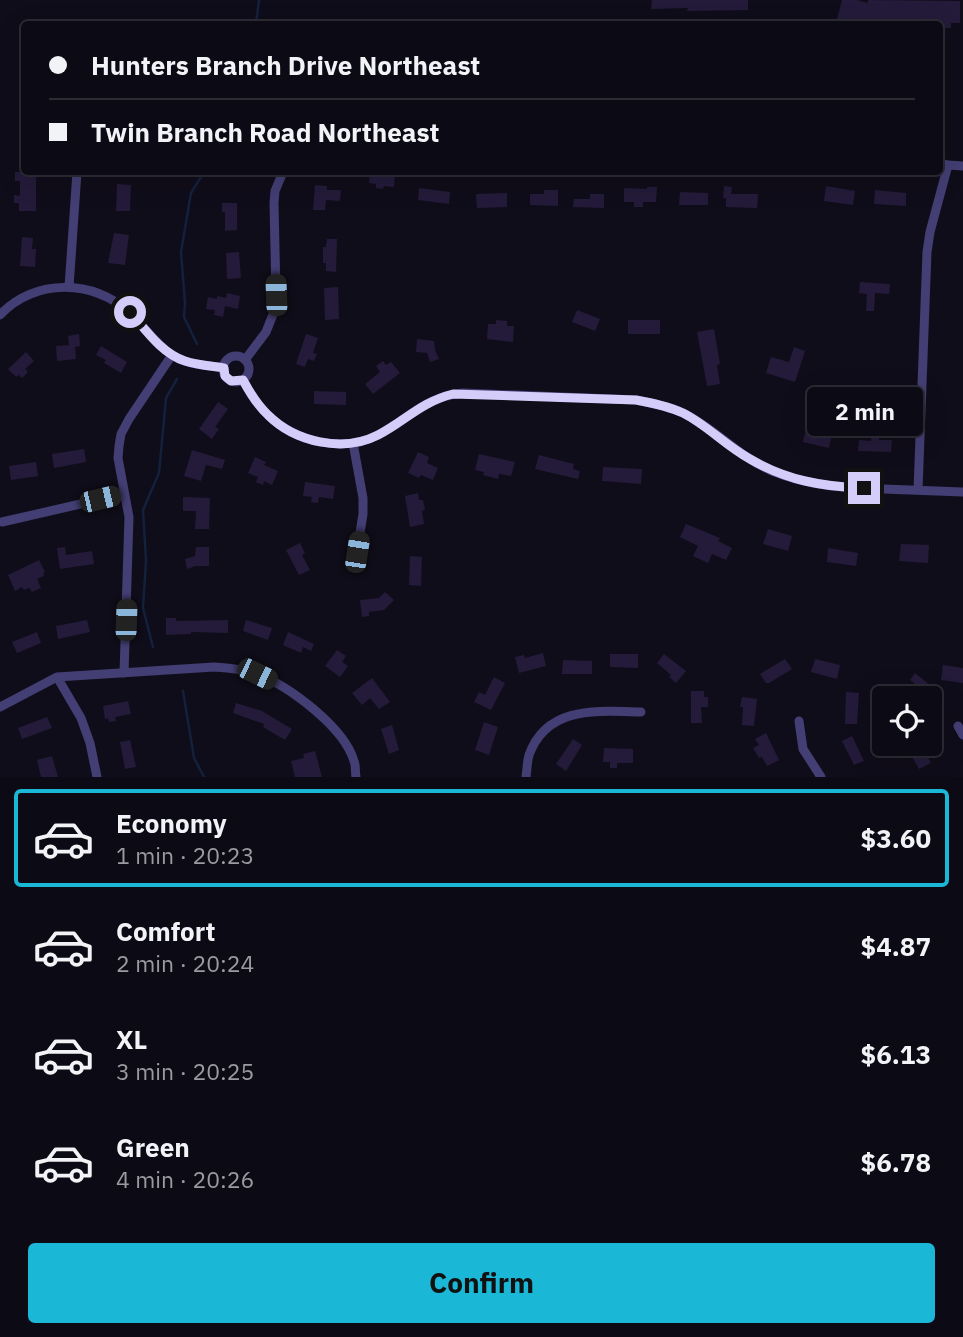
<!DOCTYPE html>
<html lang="en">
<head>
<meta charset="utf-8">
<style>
	:root { --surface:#0c0a14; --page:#15131d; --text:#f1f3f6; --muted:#9a9aa0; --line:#2c2b34; --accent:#1bb7d6 }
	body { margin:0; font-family:"IBM Plex Sans",sans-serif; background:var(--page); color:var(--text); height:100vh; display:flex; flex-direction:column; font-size:26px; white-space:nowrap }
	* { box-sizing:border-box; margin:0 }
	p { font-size:23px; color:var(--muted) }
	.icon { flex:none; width:38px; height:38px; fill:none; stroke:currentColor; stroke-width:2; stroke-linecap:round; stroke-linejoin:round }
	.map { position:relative; height:777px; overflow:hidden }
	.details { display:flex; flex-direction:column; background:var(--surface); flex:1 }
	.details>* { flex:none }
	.hud { position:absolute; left:21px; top:21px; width:922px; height:154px; border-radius:7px; box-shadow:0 7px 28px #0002,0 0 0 2px var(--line); display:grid; align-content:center; height:154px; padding:0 28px; background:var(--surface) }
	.controls { position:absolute; left:872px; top:686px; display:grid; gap:14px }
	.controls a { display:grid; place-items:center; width:70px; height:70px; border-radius:7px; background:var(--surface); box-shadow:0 7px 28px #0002,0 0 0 2px var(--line); font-size:35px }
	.end { position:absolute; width:32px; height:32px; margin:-16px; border:9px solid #d4ccf9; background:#111; box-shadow:0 0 0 4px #111 }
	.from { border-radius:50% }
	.bubble { position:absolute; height:49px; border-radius:7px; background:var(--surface); box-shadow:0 7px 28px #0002,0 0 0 2px var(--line); font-size:23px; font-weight:700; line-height:49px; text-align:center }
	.car { position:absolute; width:21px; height:42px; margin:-21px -10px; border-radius:9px; box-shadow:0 0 5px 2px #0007; background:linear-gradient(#222 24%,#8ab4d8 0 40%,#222 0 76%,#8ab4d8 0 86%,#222 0) }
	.hud b { display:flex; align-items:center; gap:24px; height:66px; font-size:26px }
	.hud b+b { border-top:2px solid var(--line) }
	.hud i { width:18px; height:18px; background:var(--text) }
	ul { padding:12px 0 0; list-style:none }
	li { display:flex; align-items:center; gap:21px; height:98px; margin:0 14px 10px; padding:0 14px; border:4px solid transparent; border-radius:7px }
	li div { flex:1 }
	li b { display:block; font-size:26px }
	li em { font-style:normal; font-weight:700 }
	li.on { border-color:var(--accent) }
	li>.icon { width:63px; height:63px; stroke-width:1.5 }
	.primary-button { display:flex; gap:14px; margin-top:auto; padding:14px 28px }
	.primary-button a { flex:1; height:80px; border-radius:7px; background:var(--accent); color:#111; font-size:28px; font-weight:700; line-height:80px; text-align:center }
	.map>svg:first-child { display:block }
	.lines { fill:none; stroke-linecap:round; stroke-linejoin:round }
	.stream { stroke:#13213d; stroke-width:2.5 }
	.building { fill:#231b39 }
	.minor { stroke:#433e73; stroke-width:9 }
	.route { stroke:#d4ccf9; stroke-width:9 }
</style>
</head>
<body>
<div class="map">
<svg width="963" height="777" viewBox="0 0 963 777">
	<rect width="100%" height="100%" fill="#100d1a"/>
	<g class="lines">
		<path class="stream" d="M256 24 259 0
			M197 344 184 317 185 303 181 252 191 193 204 172
			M153 647 143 608 146 561 143 510 159 473 166 398 177 379
			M183 691 194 758 204 777"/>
	</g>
	<path class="building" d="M652 0H748V10L687 11 688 8 651 9Z
		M842 0H857L868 3V0L960 1V23H951V28H941V24H926V21H916V19H901V24H878L879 20H857V23L852 22 851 24H843V20L837 19Z
		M15 172H36V211H19V203H14V195L20 196V181H15Z
		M370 172 395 174 394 187 384 186 383 189 376 188V184L369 183Z
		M117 184 131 185 130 211H116Z
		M315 185 327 186V190H341L340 201 326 200 325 210H313Z
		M724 186 732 187 731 194H758L757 208 726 207V198H723Z
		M826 186 855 191 853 205 824 201Z
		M647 187H657L656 202H643V207H634V202H624V188L647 189Z
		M419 188 450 192 449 204 418 200Z
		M544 190H558V206L530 205V194H544Z
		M875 190 906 193V206L874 204Z
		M680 192 708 193V205H679Z
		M507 193V207L477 208 476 194Z
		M590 194H604V208L573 207 574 199H590Z
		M222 203H237V230L225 231V212H222Z
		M114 233 129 235 125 265 108 263Z
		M22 237 33 238 32 249H36L35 267 20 266Z
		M327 239H337L336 272 326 271V263H323V247H326Z
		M239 252 241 278 227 279 226 253Z
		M860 282 890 284 889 294 875 293 874 311H866L867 294 859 293Z
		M338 287 339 319 325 320 324 288Z
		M227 293 240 296 238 309 225 306 223 317 214 315 215 310 206 309 208 297 217 299V296L226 298Z
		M577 310 600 319 595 331 572 322Z
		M496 320 507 321V326H514L513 342 487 339 488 324H496Z
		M628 320H660V334H628Z
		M714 329 720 364 717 365 720 384 707 386 697 332Z
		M79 334 80 346 75 347 76 359 57 361 56 346 69 345 68 336Z
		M306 334 318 338 313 353 317 354 314 361 308 359 305 367 296 364Z
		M417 339 434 341 435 350 439 359 430 362 427 353 416 352Z
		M101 346 127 362 121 373 104 363 106 360 96 355Z
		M794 347 805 351 795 382 766 373 771 357 789 362Z
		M26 352 34 361 25 369 28 372 22 378 19 375 16 377 8 369Z
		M383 361 386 365 391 362 400 373 373 394 365 384 380 372 376 366Z
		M314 391 346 392V405L314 404Z
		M218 402 228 409 215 427 219 429 212 439 199 429Z
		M806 428 832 434 829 448 803 442Z
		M872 431H879V440H892L891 452 858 451 859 440 871 441Z
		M84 449 86 462 54 468 52 454Z
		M192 450 225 460 222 469 206 465 201 481 184 476Z
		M418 452 429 457 427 463 438 468 433 480 421 475 419 478 408 473Z
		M479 454 515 462 511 476 499 474 498 479 483 475 484 472 475 470Z
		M539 455 574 464 573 469 580 471 578 479 535 469Z
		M255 457 266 462 264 465 278 471 272 485 264 481 263 485 256 482 258 477 248 473Z
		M36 462 38 476 11 480 9 466Z
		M603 467 642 469 641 484 602 481Z
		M305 482 335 486 333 499 319 497 318 503 311 502 312 497 303 496Z
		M418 493 419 500H423L425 510 422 511 424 524 410 527 405 496Z
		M183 497 210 498 209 529H195L196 511H183Z
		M686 524 720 538 718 541 732 548 726 560 712 554 708 563 693 556 698 546 680 537Z
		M768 529 792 536 788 551 763 544Z
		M300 543 305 553 302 555 310 570 299 575 286 550Z
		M901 544 929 545 928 563 899 561Z
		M65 547 66 555 92 551 94 564 60 569 57 548Z
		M196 547H209V566H195L187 569 185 559 195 556Z
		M828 548 858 553 856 566 827 562Z
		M410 556 422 557 421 586 409 585Z
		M39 560 45 572 43 573 44 576 37 579 41 588 32 592 29 588 24 590 22 587 15 591 8 575Z
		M385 592 394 600 384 610 369 612V616L362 617 360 600 379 598Z
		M166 618H176V621L228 620V633L191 632V634L166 635Z
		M87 620 90 632 58 639 56 626Z
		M246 620 272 628 268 640 243 631Z
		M37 632 41 643 17 653 12 642Z
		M288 632 314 644 311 651 303 647 301 653 283 645Z
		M337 650 346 656 342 662 348 666 340 677 325 666Z
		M543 653 546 666 519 673 515 657 524 655 525 658Z
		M610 654H638V668L610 667Z
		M664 654 686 671 676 683 669 677 671 675 657 663Z
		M785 659 792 669 769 683H766L760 674Z
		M815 659 840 665 837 679 811 672Z
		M563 660 592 661V674H562Z
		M943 665 963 668V683L941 680Z
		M915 673 930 685 920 698H904L915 684 910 680Z
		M494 677 505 683 491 710 474 702 479 692 485 695Z
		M372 678 390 702 379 709 370 698 362 705 352 693Z
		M691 691H704V697H708V707H701L702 723H691Z
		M846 692 859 693 857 724H845Z
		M742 697 757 699 754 726 742 725 743 707H740Z
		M128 701 131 714 115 717 116 721 109 722 108 718 105 719 103 706Z
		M236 703 262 711 292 729 285 740 263 727 264 724 233 713Z
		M47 717 52 728 22 739 18 728Z
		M484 722 498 727 489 755 475 750Z
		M392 725 399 750 389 754 381 729Z
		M766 733 779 760 767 766 762 757 759 758 753 748 759 745 755 739Z
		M852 736 864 761 854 765 842 741Z
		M573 739 582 745 566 771 556 764Z
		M130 740 136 767 125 769 120 742Z
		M905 744H921L931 763 919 769Z
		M604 748 633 749V763H617V768H610V762H603Z
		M315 751 322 777H295L291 761 304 758 303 754Z
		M52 756 58 777H41L37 760Z"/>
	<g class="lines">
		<path class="minor" d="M940 163 948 165 963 166
			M69 287 77 172
			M0 315C34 278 94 279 130 313 144 326 156 344 172 355 187 365 207 365 224 368
			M223 369a13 13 0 1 1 26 0a13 13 0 1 1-26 0Z
			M245 360 266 332 274 312 276 295 274 203 275 191 283 172
			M243 380C250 393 257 405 268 415 295 442 343 453 378 435 410 419 423 397 463 393L636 400C652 403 668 406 683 413 715 428 739 457 772 471 809 486 844 488 883 489 909 490 936 491 963 492
			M353 443 363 498V514L357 552
			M918 490 927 252 930 232 948 165
			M2 522 124 494
			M124 673 129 517 118 458 119 446 121 434 129 419 172 355
			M57 677 81 718 90 743 97 777
			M0 707 57 677 214 667C229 668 243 669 257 674 289 686 344 727 354 761 356 765 355 772 356 777
			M799 721 803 749 821 777
			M958 726 963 735
			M526 777C527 770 527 762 529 755 547 705 598 711 641 712"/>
	</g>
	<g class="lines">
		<path class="route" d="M130 312C145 329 162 354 185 361 197 365 211 366 224 368L225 376 231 381 243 380C250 393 257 405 268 415 295 442 343 453 378 435 405 421 421 402 453 394L636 400C652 403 668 406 683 413 707 425 726 446 750 459 786 480 823 487 864 488"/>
	</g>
</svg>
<div class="controls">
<a><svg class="icon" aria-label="locate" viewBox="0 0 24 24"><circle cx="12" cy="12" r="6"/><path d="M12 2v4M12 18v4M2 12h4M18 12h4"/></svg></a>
</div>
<i class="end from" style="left:130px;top:312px"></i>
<i class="end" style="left:864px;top:488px"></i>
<div class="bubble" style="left:807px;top:387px;width:116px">2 min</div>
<i class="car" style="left:276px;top:295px;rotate:358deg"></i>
<i class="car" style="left:100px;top:499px;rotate:77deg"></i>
<i class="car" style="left:357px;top:552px;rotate:9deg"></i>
<i class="car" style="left:126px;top:620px;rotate:2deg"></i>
<i class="car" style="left:257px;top:674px;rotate:116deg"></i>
<div class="hud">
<b><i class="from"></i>Hunters Branch Drive Northeast</b>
<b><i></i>Twin Branch Road Northeast</b>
</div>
</div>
<section class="details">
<ul>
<li class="on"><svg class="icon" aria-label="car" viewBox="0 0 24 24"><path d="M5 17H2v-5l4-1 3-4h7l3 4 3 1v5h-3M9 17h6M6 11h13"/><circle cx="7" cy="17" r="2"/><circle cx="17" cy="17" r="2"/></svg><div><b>Economy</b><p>1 min · 20:23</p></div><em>$3.60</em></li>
<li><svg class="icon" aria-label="car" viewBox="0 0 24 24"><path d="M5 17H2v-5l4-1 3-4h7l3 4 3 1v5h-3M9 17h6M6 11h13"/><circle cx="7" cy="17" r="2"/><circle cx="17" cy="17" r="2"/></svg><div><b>Comfort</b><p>2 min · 20:24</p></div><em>$4.87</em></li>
<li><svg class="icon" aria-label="car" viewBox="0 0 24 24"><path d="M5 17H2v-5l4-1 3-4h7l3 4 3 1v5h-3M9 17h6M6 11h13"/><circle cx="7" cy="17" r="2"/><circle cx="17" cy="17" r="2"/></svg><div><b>XL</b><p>3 min · 20:25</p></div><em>$6.13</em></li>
<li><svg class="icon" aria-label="car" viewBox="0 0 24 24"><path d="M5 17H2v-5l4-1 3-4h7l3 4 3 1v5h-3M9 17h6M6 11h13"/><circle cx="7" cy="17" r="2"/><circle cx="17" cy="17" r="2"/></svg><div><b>Green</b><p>4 min · 20:26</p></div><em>$6.78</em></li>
</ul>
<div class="primary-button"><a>Confirm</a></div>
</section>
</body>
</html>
